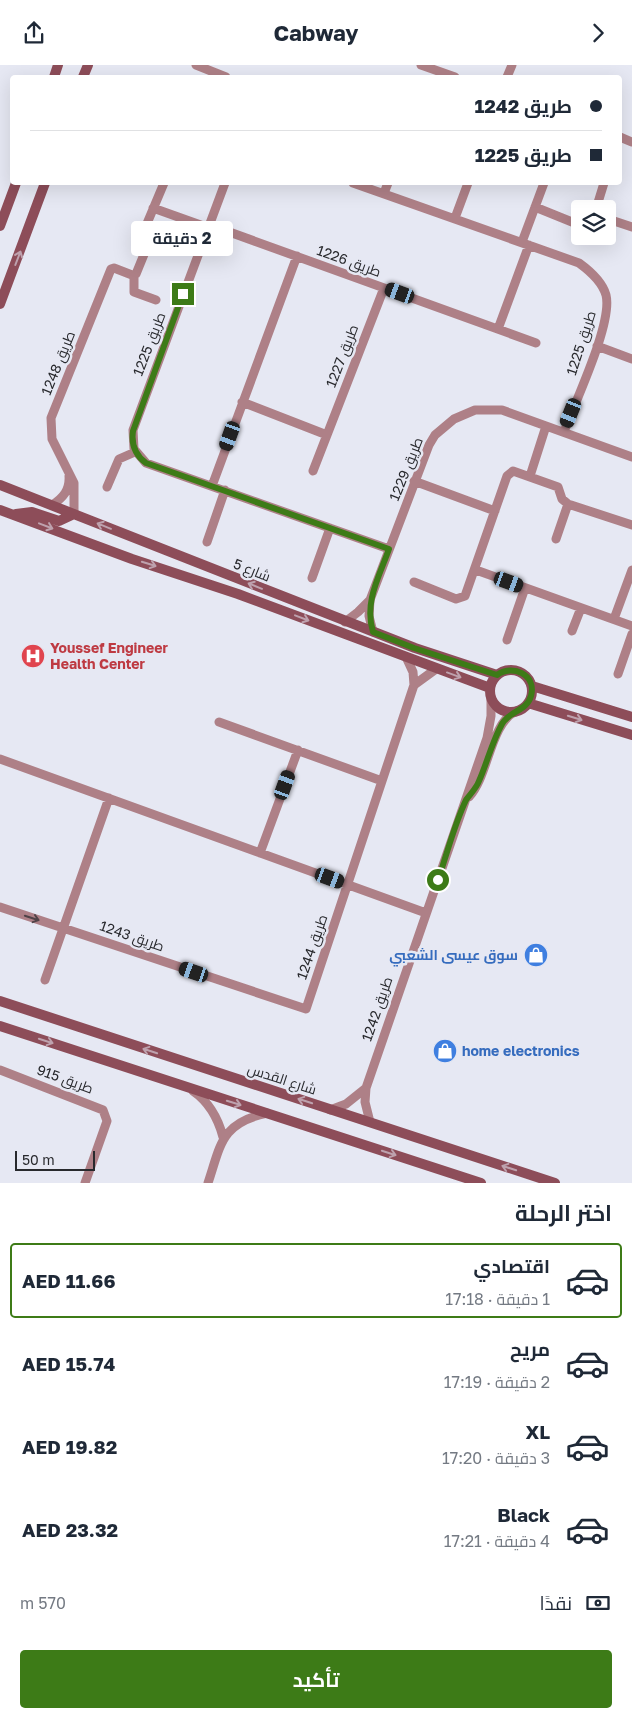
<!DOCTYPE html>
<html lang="ar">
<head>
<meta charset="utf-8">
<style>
	:root { --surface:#fff; --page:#f6f6f7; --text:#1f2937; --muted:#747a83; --line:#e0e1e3; --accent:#3d7b17 }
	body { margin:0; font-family:"Golos Text",Cairo,sans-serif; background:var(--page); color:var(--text); direction:rtl; height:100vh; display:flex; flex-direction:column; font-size:19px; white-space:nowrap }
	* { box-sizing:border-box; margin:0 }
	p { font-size:16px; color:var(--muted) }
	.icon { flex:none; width:28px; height:28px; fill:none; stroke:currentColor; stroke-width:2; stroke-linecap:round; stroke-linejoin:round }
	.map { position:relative; height:1118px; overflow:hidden; direction:ltr }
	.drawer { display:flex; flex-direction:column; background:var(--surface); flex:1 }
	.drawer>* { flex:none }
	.hud { position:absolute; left:10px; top:10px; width:612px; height:110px; border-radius:5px; box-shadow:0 5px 20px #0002; direction:rtl; display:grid; align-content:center; height:110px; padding:0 20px; background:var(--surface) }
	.buttons { position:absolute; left:571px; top:135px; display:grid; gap:10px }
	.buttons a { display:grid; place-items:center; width:45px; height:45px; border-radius:5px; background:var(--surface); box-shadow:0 5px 20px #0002; font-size:25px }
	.scale { position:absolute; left:15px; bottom:12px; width:80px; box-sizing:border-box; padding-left:5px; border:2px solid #28292d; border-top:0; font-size:14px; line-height:18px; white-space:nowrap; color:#28292d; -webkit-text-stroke:4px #e6e8f3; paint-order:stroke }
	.end { position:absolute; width:22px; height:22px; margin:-11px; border:6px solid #3d7b17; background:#fff; box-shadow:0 0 0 2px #fff }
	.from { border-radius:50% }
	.bubble { position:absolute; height:35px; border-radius:5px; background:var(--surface); box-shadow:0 5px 20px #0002; font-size:16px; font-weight:700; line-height:35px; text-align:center; direction:rtl }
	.car { position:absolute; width:15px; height:30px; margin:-15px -8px; border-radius:6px; box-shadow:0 0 4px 1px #0007; background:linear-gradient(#222 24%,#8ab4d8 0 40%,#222 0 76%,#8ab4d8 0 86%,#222 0) }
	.hud b { display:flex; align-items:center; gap:18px; height:48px; font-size:19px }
	.hud b+b { border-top:1px solid var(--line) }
	.hud i { width:12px; height:12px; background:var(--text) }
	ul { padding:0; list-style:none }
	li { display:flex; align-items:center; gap:15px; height:75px; margin:0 10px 8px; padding:0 10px; border:2px solid transparent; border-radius:5px }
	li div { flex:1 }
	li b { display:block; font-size:19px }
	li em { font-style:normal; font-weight:700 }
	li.current { border-color:var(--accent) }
	li>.icon { width:45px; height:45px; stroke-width:1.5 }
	h2 { padding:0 20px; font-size:22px; line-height:60px }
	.pay { display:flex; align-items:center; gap:12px; height:55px; padding:0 20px; font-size:19px }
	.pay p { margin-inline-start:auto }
	.primary-button { display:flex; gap:10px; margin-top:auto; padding:10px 20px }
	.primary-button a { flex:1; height:58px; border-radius:5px; background:var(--accent); color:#fff; font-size:20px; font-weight:700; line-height:58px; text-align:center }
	header { display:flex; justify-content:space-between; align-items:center; height:65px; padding:0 20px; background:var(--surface); font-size:22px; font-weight:700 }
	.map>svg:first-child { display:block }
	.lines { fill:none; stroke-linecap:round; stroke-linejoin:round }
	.street { stroke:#ae8087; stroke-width:9 }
	.secondary { stroke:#8d4d59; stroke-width:10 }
	.oneway { stroke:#bea2ae }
	.oneway2 { stroke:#504348 }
	.route { stroke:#3d7b17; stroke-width:6 }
	.labels { text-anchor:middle; stroke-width:5; stroke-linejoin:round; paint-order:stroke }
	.street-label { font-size:14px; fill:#28292d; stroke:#e6e8f3 }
	.health-label { font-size:14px; font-weight:bold; fill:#be3a42; stroke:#e6e8f3; text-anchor:start }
	.shop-label { font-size:14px; font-weight:bold; fill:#366cbe; stroke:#e6e8f3; text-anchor:end }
</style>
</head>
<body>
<header><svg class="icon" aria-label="forward" viewBox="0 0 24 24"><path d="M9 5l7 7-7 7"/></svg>Cabway<svg class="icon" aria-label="share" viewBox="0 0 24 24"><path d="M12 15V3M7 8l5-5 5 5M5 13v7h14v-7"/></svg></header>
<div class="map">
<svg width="632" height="1118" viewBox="0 0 632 1118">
	<rect width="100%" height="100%" fill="#e6e8f3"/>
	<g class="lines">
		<path class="street" d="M196 0 226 12
			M421 0 455 12
			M507 12 512 0
			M620 72 632 77
			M225 118 133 365 134 384 146 398 389 484
			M353 118 579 198C590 206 602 216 606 230 613 258 575 337 564 367
			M384 128 388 118
			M535 142 572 157
			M153 143 209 163
			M596 144 604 118
			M455 153 468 118
			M608 154 632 162
			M210 160 536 278
			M522 177 544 118
			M134 210V227L156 235
			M498 264 529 180
			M597 281 632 294
			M242 337 327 370
			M313 406 384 223
			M530 411 546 361
			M414 416 495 446
			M212 421 297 191
			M107 422 119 394 135 387
			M52 440C63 433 70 425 69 411
			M74 449V418L52 374 51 353 111 204 114 203 132 210 136 209 147 182 143 168 164 118
			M556 474 568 439
			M207 477 225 425
			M476 505 632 561
			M312 513 330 463
			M414 517 456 534 465 531 507 411 513 406 558 422 562 434 568 439 632 460
			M614 554 632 505
			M345 557 358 547 370 535
			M572 566 581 543
			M373 567 369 551 370 535 429 380 435 370 454 354 475 345H502L632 392
			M507 575 525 523
			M618 609 632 569
			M414 620 436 604
			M219 657 382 716
			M0 694 426 848
			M469 732C489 710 490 659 516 646
			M260 788 298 685
			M0 842 306 944 414 620 413 607 407 594
			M45 915 109 733
			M0 1005 103 1045 107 1056 85 1118
			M193 1026C209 1037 218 1053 223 1072
			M330 1045 346 1039 366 1023
			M370 1057 365 1037 366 1023 487 673 491 651V633
			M208 1118C221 1079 221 1058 267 1048"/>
		<path class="secondary" d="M54 12 58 0
			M83 12 88 0
			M0 161 16 118
			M0 239 45 118
			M0 420 415 583 497 610
			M0 445 132 494 238 529 490 623
			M16 449 32 447 59 456 74 449
			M490 626a21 21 0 1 1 42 0a21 21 0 1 1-42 0Z
			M532 621 632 652
			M528 638 632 670
			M0 936 555 1118
			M0 961 481 1118"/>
	</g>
	<defs><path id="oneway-shaft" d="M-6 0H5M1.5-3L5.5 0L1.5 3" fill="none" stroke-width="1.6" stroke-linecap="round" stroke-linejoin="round" transform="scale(1.25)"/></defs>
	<g class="oneway">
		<use href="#oneway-shaft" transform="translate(18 193) rotate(-69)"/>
		<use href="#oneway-shaft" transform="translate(46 461) rotate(21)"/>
		<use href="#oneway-shaft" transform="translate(104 461) rotate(-158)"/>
		<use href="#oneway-shaft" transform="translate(149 499) rotate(17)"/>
		<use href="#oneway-shaft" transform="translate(255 521) rotate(-158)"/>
		<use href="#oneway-shaft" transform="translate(302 553) rotate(21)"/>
		<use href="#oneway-shaft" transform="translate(454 610) rotate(20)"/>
		<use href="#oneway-shaft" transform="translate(575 653) rotate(17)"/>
		<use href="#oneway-shaft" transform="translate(46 976) rotate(18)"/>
		<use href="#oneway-shaft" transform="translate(150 986) rotate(-162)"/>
		<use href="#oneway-shaft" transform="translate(305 1036) rotate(-162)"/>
		<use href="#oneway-shaft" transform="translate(234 1038) rotate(17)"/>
		<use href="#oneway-shaft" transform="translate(389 1088) rotate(18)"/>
		<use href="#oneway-shaft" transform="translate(509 1103) rotate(-162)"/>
	</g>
	<use class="oneway2" href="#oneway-shaft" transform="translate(32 853) rotate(18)"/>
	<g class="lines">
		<path class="route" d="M183 229 133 366C131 380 135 390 146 398L389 484C379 512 364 537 373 567L414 583 497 610C512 599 537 609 531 631 527 646 509 646 502 659 492 677 487 698 479 716 476 724 470 729 466 735 454 760 447 789 438 815"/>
	</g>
	<defs>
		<g id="hospital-disc" transform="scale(1.25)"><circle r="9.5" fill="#e0444e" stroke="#e6e8f3"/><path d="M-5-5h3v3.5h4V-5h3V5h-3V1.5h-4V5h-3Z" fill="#fff"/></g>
		<g id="shop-disc" transform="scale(1.25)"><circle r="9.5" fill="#3f7fe0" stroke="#e6e8f3"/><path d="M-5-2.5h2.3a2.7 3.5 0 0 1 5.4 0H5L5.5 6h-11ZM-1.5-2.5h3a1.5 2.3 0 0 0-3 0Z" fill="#fff"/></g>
	</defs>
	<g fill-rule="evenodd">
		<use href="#hospital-disc" x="33" y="591"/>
		<use href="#shop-disc" x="536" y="890"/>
		<use href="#shop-disc" x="445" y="986"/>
	</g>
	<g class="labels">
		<g class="street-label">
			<text transform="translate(349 196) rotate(20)" y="5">طريق 1226</text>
			<text transform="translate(581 278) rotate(-72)" y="5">طريق 1225</text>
			<text transform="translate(149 279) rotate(-69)" y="5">طريق 1225</text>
			<text transform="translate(342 291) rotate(-69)" y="5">طريق 1227</text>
			<text transform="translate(58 298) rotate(-68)" y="5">طريق 1248</text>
			<text transform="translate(406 404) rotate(-68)" y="5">طريق 1229</text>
			<text transform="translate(252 505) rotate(22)" y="5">شارع 5</text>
			<text transform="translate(132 871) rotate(19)" y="5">طريق 1243</text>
			<text transform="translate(312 882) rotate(-71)" y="5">طريق 1244</text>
			<text transform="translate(377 944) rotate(-71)" y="5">طريق 1242</text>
			<text transform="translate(65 1014) rotate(20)" y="5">طريق 915</text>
			<text transform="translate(282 1014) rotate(18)" y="5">شارع القدس</text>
		</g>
		<g class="health-label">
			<text x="50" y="588">Youssef Engineer<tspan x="50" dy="16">Health Center</tspan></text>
		</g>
		<g class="shop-label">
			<text x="518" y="895">سوق عيسى الشعبي</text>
			<text x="462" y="991" text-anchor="start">home electronics</text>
		</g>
	</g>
</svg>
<div class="buttons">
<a><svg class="icon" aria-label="layers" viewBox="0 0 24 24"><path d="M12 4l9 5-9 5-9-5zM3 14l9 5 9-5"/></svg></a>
</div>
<div class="scale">50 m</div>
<i class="end from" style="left:438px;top:815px"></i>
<i class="end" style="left:183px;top:229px"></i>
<div class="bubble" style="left:131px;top:156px;width:102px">2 دقيقة</div>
<i class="car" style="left:400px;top:228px;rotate:290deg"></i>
<i class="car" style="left:571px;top:348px;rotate:202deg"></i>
<i class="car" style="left:230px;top:371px;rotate:200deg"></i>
<i class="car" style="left:509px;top:517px;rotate:110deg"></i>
<i class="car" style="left:285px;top:720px;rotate:20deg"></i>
<i class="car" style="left:330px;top:813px;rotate:110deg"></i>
<i class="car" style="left:194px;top:907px;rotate:289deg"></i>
<div class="hud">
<b><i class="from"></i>طريق 1242</b>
<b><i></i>طريق 1225</b>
</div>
</div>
<section class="drawer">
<h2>اختر الرحلة</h2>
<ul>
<li class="current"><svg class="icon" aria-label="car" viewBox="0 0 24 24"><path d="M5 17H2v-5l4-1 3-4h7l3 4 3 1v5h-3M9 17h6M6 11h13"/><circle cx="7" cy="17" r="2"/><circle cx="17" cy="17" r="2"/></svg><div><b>اقتصادي</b><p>1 دقيقة · 17:18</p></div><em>AED 11.66</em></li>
<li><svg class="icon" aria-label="car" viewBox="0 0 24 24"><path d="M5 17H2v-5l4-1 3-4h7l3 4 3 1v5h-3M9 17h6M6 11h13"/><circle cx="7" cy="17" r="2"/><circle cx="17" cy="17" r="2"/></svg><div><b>مريح</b><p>2 دقيقة · 17:19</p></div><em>AED 15.74</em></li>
<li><svg class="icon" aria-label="car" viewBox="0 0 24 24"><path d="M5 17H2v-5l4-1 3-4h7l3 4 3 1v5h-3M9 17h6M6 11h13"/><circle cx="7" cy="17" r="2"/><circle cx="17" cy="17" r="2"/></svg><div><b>XL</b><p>3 دقيقة · 17:20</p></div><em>AED 19.82</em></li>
<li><svg class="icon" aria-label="car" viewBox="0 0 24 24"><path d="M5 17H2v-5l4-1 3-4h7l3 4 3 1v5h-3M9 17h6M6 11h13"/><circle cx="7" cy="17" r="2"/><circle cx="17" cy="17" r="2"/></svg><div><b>Black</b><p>4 دقيقة · 17:21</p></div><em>AED 23.32</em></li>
</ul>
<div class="pay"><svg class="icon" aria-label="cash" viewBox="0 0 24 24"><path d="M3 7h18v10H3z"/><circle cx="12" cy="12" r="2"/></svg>نقدًا<p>570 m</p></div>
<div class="primary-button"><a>تأكيد</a></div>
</section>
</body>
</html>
